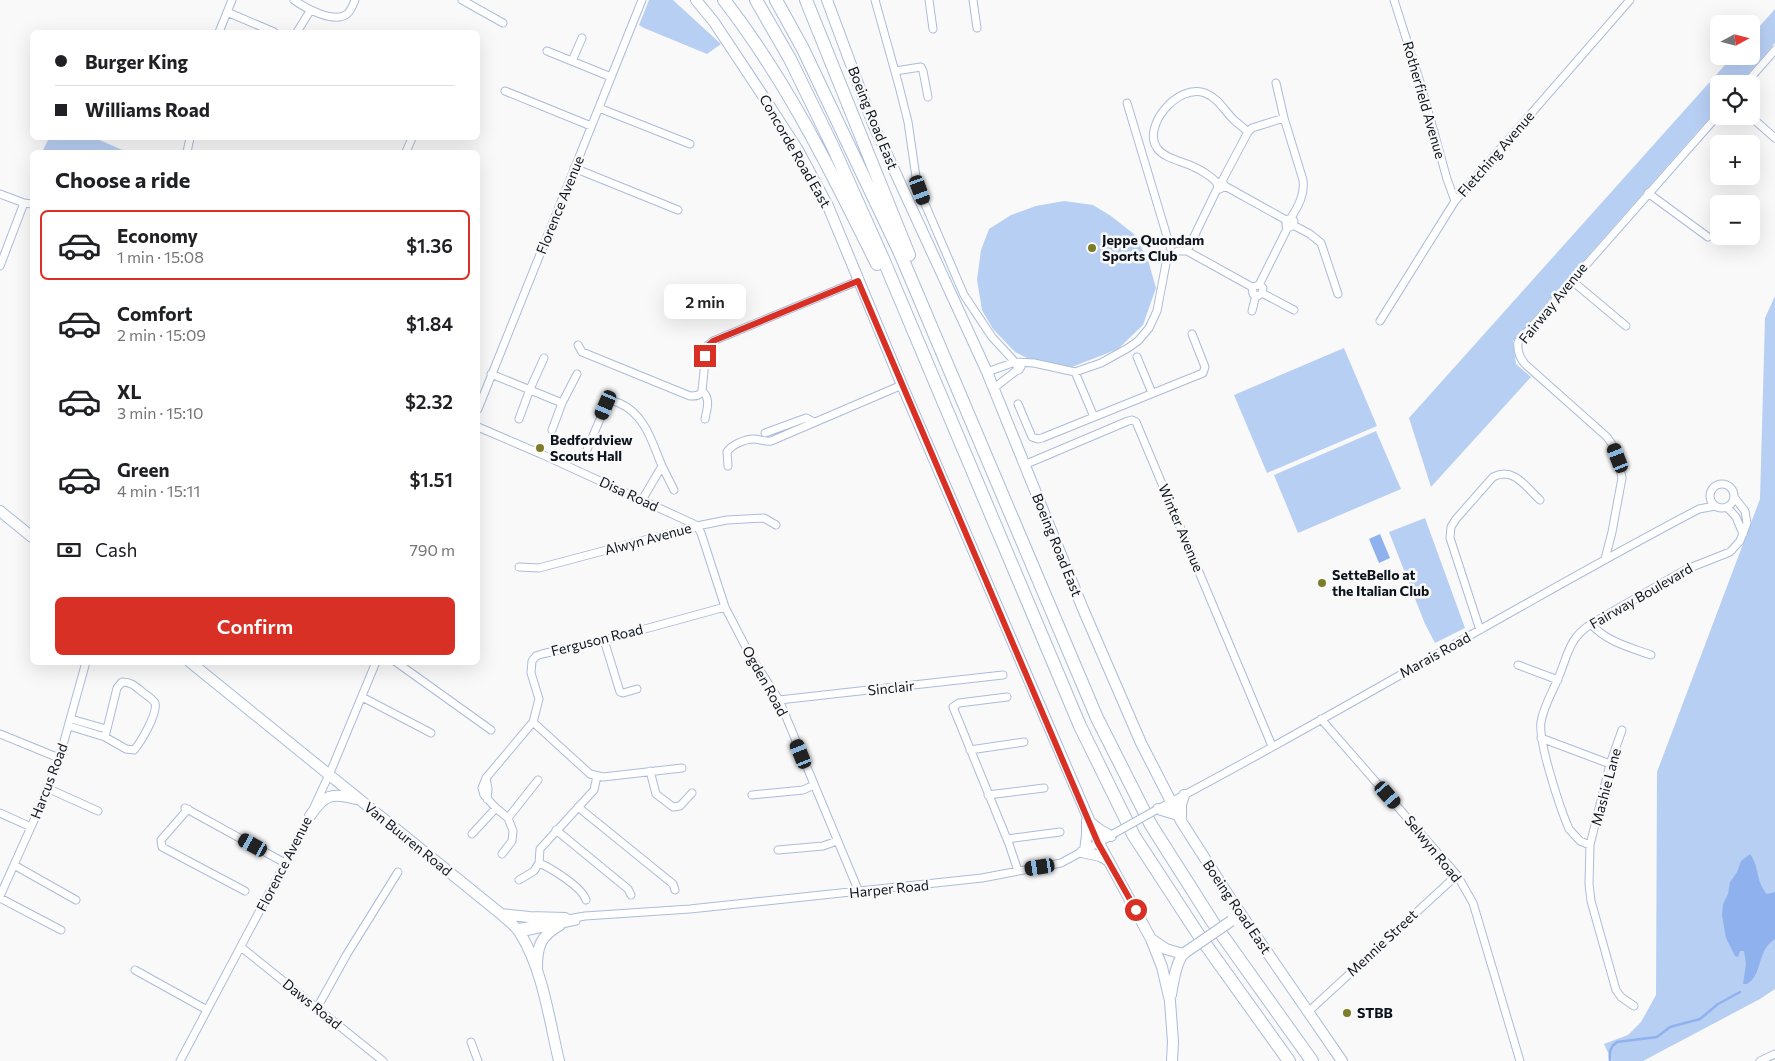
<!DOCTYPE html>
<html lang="en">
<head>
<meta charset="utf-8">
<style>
	:root { --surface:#fff; --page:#f6f6f6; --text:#202124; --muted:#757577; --line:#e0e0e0; --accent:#d93025 }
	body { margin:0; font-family:Commissioner,sans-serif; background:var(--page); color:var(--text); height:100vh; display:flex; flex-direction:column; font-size:19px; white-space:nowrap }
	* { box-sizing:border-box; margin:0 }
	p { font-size:16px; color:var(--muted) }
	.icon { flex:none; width:28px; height:28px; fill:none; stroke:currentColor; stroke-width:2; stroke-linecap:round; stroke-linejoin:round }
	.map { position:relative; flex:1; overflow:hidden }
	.panel { position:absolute; left:30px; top:150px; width:450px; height:515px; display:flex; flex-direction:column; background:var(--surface); border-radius:8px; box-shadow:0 5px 20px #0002 }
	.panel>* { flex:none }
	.guide { position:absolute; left:30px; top:30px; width:450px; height:110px; border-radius:8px; box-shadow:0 5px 20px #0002; display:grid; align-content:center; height:110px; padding:0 25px; background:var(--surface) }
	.needle { width:32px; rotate:83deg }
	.tools { position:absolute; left:1710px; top:15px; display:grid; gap:10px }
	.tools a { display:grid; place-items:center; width:50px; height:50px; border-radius:8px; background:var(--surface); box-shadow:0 5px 20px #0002; font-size:25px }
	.end { position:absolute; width:22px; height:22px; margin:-11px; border:6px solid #d93025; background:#fff; box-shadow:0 0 0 2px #fff }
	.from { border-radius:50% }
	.bubble { position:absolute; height:35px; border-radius:8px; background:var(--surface); box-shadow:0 5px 20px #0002; font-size:16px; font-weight:600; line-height:35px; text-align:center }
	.car { position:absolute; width:15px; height:30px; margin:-15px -8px; border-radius:6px; box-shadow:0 0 4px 1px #0007; background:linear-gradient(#222 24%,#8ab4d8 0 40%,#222 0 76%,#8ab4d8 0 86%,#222 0) }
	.guide b { display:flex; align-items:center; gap:18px; height:48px; font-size:19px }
	.guide b+b { border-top:1px solid var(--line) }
	.guide i { width:12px; height:12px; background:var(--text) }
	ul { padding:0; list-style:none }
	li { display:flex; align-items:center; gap:15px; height:70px; margin:0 10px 8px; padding:0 15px; border:2px solid transparent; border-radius:8px }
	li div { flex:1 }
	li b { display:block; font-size:19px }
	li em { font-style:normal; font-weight:600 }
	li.on { border-color:var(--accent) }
	li>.icon { width:45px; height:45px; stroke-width:1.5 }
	h2 { padding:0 25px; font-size:22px; line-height:60px }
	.pay { display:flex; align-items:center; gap:12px; height:55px; padding:0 25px; font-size:19px }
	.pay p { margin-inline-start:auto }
	.button { display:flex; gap:10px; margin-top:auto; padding:10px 25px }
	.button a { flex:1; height:58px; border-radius:8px; background:var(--accent); color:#fff; font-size:20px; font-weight:600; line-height:58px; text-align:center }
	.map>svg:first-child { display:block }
	.green { fill:#b8cff4 }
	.water { fill:#8fb2ee }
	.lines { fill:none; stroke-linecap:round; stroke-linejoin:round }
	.stream { stroke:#8fb2ee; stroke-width:2.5 }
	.minor-casing { stroke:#abbcd9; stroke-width:9 }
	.secondary-casing { stroke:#abbcd9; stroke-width:12 }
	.motorway-casing { stroke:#abbcd9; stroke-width:14 }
	.minor { stroke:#fff; stroke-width:7 }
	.secondary { stroke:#fff; stroke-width:10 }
	.motorway { stroke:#fff; stroke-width:12 }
	.minor-bridge-casing { stroke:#abbcd9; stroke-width:9; stroke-linecap:butt }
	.secondary-bridge-casing { stroke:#abbcd9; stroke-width:12; stroke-linecap:butt }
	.minor-bridge { stroke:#fff; stroke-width:7 }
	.secondary-bridge { stroke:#fff; stroke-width:10 }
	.route { stroke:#d93025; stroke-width:6 }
	.poi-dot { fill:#7c7d26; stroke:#f9f9f9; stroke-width:2 }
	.labels { text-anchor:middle; stroke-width:5; stroke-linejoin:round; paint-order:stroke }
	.street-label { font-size:14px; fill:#0e141e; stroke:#f9f9f9 }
	.poi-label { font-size:14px; font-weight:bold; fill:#0e141e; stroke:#f9f9f9; text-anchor:start }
</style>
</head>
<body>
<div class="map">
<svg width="1775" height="1061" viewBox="0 0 1775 1061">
	<rect width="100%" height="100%" fill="#f9f9f9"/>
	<path class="green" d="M649 0H673L721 44 707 54 644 28 639 25Z
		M1775 9V43L1739 84H1719V107L1513 341 1516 364 1531 377 1431 487 1409 418 1733 56H1751V36Z
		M49 138H95L127 152H42Z
		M1064 201 1093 205 1111 216 1134 234 1148 260 1156 288 1143 325 1118 349 1072 367 1035 362 1015 352 993 329 982 310 977 280 981 250 989 229 1011 215 1036 206Z
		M1775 296V989L1760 999 1643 1061H1612L1604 1044 1628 1035 1641 1022 1656 995 1657 772 1760 499 1765 318Z
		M1344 348 1377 426 1267 473 1234 395Z
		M1376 431 1401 489 1298 533 1274 475Z
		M1425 518 1465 628 1435 643 1425 624 1389 532Z"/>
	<path class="water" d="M1380 534 1390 558 1379 563 1369 539Z
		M1750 854C1760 867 1755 881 1767 894L1775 892V939C1756 951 1763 975 1747 984H1743L1746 964 1744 951H1740L1738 957 1735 956 1726 938 1722 915 1723 904 1728 894 1730 882 1737 872 1741 861Z"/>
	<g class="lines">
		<path class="stream" d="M1610 1061C1609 1052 1610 1047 1617 1042L1657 1037 1670 1027 1700 1019 1718 1004 1740 992"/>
		<g class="minor-casing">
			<path id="minor" d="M294 0C305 8 334 24 347 14 351 11 353 5 355 0
				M462 0 503 23
				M875 0 899 86 908 122 916 177 925 204 964 295 992 337 1015 362 1019 370
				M929 0 933 29
				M973 0 977 28
				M1394 0 1420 82 1447 179 1455 201
				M227 12 274 32
				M219 32 232 0
				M297 32 310 11
				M547 51 611 77
				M572 61 582 38
				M895 71 921 67 923 71 928 97
				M1276 83 1284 118 1303 180C1305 195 1298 206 1291 218
				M1745 84 1775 50
				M505 91 591 126
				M1127 103 1172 253
				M599 108 690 144
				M1750 116 1775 138
				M187 152 190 138
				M406 152 412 138
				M574 168 678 210
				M1222 181 1248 132 1252 128 1284 118
				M1217 183 1222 181 1225 186 1220 189C1218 187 1217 184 1216 182 1212 177 1201 170 1194 167 1182 161 1165 159 1157 148 1142 127 1177 83 1205 93 1218 98 1224 110 1233 119 1238 124 1243 127 1248 132
				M1225 186 1286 220 1291 218 1294 221 1293 225 1290 227 1286 226V220
				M1648 193 1708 237
				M0 194 24 203
				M1293 225 1310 234 1321 243 1338 294
				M1187 251 1218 187
				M0 266 24 203 32 204
				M1571 280 1626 326
				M1259 285 1288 227
				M1262 293 1294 310
				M1252 311 1256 295
				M1380 321 1455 201 1630 0
				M578 345 582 352 690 396C696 396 699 396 702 391L706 351 707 346 713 341 858 281
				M1137 357 1152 393
				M987 372 1015 362 1034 363 1075 372 1101 363 1128 348 1138 341 1149 328 1157 311 1167 258 1178 251H1187L1252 287 1259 285 1263 288 1262 293 1258 296 1253 294 1252 287
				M1075 372 1094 417
				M491 374 562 403 577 374
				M994 388 1021 367
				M702 391C711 398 707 409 705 419
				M1018 404 1032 437 1038 439 1042 438 1203 373 1205 367 1192 334
				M478 409 642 0
				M519 419 530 389 544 358
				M478 427 541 454 696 525
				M552 430 562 403
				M765 433 806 418 814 422
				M586 452 606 405C610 400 613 401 619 403 645 414 652 442 662 466
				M1024 465 1128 421 1132 420 1136 422 1272 746
				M728 466 727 452C731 445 745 439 754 439 760 439 764 442 771 441L902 385
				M1710 496a12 12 0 1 1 24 0a12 12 0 1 1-24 0Z
				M642 500 662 466 674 490
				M1727 507 1736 517 1743 534
				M697 526 701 533 725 607 750 655 779 700 859 892
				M1605 559 1612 532 1622 478 1618 458 1614 447 1607 437 1525 364C1519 357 1517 351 1518 342L1719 114
				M519 567 539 568 697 526 727 520 764 518 776 525
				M1591 624C1607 642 1629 647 1651 655
				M1480 630 1450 538 1451 527 1456 519 1493 477C1513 466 1526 487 1540 500
				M604 640 620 692 623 693 637 689
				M396 662 491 730
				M1518 665 1558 680
				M362 697 431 733
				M1007 697 959 703 953 707 1009 844 1018 871
				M779 700 1003 675
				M71 719 106 729
				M1321 719 1457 875 1473 903 1520 1061
				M69 726 105 737 126 749 134 750C141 742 158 713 155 703 152 698 144 694 140 690 134 685 130 682 122 682L117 688 105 737
				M1622 730 1610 764 1590 845 1589 884 1591 901 1616 990 1621 997 1634 1006
				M0 734 59 758
				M1541 738 1610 764
				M970 750 1024 742
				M682 768 603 777 590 774 533 722 539 699 531 673 532 661 536 656 542 654 612 638 725 607
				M650 771 656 794 673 807 680 806 692 793
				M486 778 488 789 487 799
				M47 788 98 811
				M752 795 803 790 814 785
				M988 795 1044 788
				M578 807 673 884 675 890
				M185 808 285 863
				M188 809 161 840 162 847 245 891
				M1156 810C1339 714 1516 605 1699 509L1715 506
				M0 813 31 827
				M508 818 538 780
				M556 830 628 889 631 895
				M472 834 496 808
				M1007 839 1060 832
				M1590 845 1580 841 1569 829C1560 808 1538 742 1541 722 1544 704 1555 688 1561 671 1569 650 1571 637 1591 624L1687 569 1730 552 1740 541 1747 523 1745 511 1734 497
				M778 850 823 846 837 841
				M502 854 512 841 513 831 508 818 496 808 484 795 482 788 486 778 533 722
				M539 863C551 868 582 887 586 900
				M14 865 76 900
				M519 880 534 871 539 863 540 849 594 790 597 776
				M0 896 35 818 61 752 86 662
				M0 898 61 930
				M516 928 585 916 690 909 982 878 1061 863 1113 835
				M520 933 576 921
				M241 947 383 1061
				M135 970 207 1010
				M317 1008 347 954 398 872
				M1308 1012 1457 875
				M471 1042 478 1061
				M180 1061 310 816 332 768 376 662
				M1760 1061 1775 1054"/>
		</g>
		<g class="secondary-casing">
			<path id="secondary" d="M696 0 714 22 765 99 798 150 828 206 902 385 1099 843 1151 939 1162 967 1170 1001 1173 1042 1172 1061
				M827 0 873 124 987 372 1083 609 1141 743 1181 821 1234 904 1342 1061
				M0 511 32 537
				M190 662 501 914C507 920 515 925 520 933 543 970 549 1019 559 1061
				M1158 809 1178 815
				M310 816C324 795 331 792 356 799
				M1181 817V805L1184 795
				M1091 823 1100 830 1111 836
				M1085 851 1087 835V821
				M1082 852 1100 856 1109 861
				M501 914 529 917 565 918
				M1151 939 1166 949 1183 954
				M537 967C537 945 541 936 560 925
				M1171 995C1173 984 1176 958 1186 952"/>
		</g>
		<g class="motorway-casing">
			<path id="motorway" d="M724 0C787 81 832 173 877 264
				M756 0 790 59 833 147 884 261 1080 726 1134 836 1198 934 1289 1061
				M776 0 803 49 900 253 1097 718 1151 825 1212 921 1312 1061
				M806 0 909 255"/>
		</g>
		<use href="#minor" class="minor"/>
		<use href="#secondary" class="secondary"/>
		<use href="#motorway" class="motorway"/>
		<g class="minor-bridge-casing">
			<path id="minor-bridge" d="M1113 834 1156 810"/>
		</g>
		<g class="secondary-bridge-casing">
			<path id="secondary-bridge" d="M1186 952 1231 921"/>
		</g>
		<use href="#minor-bridge" class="minor-bridge"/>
		<use href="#secondary-bridge" class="secondary-bridge"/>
	</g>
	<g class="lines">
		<path class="route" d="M705 356 707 346 713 341 858 281 1098 843 1136 910"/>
	</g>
	<g class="poi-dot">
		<circle cx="1092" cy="248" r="5"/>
		<circle cx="540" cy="448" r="5"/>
		<circle cx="1322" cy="583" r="5"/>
		<circle cx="1347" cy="1013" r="5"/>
	</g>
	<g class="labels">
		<g class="street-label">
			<text transform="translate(1424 100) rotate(74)" y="5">Rotherfield Avenue</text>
			<text transform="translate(873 118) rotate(68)" y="5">Boeing Road East</text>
			<text transform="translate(795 151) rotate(60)" y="5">Concorde Road East</text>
			<text transform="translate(1496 154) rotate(-49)" y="5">Fletching Avenue</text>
			<text transform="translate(560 205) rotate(-68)" y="5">Florence Avenue</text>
			<text transform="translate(1553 303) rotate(-51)" y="5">Fairway Avenue</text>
			<text transform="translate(629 494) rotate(25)" y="5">Disa Road</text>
			<text transform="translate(1181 528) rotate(67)" y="5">Winter Avenue</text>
			<text transform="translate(648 539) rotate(-15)" y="5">Alwyn Avenue</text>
			<text transform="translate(1057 545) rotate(68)" y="5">Boeing Road East</text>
			<text transform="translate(1641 596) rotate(-30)" y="5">Fairway Boulevard</text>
			<text transform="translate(597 640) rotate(-14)" y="5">Ferguson Road</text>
			<text transform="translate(1435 655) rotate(-29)" y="5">Marais Road</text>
			<text transform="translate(765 681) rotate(61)" y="5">Ogden Road</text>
			<text transform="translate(891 688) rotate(-6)" y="5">Sinclair</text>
			<text transform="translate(49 781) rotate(-69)" y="5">Harcus Road</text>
			<text transform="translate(1606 787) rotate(-75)" y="5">Mashie Lane</text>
			<text transform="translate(408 839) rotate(39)" y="5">Van Buuren Road</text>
			<text transform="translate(1433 849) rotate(51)" y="5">Selwyn Road</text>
			<text transform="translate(284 864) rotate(-63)" y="5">Florence Avenue</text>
			<text transform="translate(889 889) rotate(-6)" y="5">Harper Road</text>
			<text transform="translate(1237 907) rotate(56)" y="5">Boeing Road East</text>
			<text transform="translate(1382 943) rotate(-43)" y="5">Mennie Street</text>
			<text transform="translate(312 1004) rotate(39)" y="5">Daws Road</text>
		</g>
		<g class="poi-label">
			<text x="1102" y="245">Jeppe Quondam<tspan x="1102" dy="16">Sports Club</tspan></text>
			<text x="550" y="445">Bedfordview<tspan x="550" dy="16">Scouts Hall</tspan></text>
			<text x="1332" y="580">SetteBello at<tspan x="1332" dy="16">the Italian Club</tspan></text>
			<text x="1357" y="1018">STBB</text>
		</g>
	</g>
</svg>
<div class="tools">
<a><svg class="needle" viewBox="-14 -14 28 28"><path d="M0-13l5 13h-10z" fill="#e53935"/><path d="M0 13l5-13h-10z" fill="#757577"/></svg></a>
<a><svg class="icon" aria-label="locate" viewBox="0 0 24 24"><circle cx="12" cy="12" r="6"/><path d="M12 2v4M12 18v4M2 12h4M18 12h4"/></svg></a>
<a>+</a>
<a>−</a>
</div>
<i class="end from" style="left:1136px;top:910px"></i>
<i class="end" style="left:705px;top:356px"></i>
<div class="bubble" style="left:664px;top:284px;width:82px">2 min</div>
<i class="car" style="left:920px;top:190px;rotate:160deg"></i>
<i class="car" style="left:606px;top:405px;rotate:203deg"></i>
<i class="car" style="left:1618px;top:458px;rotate:339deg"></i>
<i class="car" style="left:801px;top:754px;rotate:338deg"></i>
<i class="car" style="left:1388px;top:795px;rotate:139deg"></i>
<i class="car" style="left:253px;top:845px;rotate:299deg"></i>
<i class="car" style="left:1040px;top:867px;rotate:261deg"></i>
<div class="guide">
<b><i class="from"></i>Burger King</b>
<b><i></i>Williams Road</b>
</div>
<section class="panel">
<h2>Choose a ride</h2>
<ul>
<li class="on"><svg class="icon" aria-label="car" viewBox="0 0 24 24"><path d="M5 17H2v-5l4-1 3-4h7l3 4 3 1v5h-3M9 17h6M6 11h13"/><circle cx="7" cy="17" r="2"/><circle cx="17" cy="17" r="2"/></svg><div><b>Economy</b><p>1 min · 15:08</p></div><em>$1.36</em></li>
<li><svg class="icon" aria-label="car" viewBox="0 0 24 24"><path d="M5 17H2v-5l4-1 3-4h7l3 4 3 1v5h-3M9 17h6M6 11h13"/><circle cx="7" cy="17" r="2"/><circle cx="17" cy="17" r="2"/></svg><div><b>Comfort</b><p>2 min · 15:09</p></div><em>$1.84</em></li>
<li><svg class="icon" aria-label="car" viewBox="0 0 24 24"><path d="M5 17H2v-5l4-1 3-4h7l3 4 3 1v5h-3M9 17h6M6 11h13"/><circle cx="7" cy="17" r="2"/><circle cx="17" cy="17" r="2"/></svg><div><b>XL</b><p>3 min · 15:10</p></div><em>$2.32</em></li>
<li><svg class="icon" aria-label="car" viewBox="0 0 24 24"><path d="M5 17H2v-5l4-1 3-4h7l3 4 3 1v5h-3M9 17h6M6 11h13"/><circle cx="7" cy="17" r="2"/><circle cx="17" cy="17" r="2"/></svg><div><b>Green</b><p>4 min · 15:11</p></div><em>$1.51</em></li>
</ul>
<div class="pay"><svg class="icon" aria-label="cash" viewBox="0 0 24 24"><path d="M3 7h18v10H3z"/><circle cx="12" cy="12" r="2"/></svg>Cash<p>790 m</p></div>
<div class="button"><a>Confirm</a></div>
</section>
</div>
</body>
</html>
